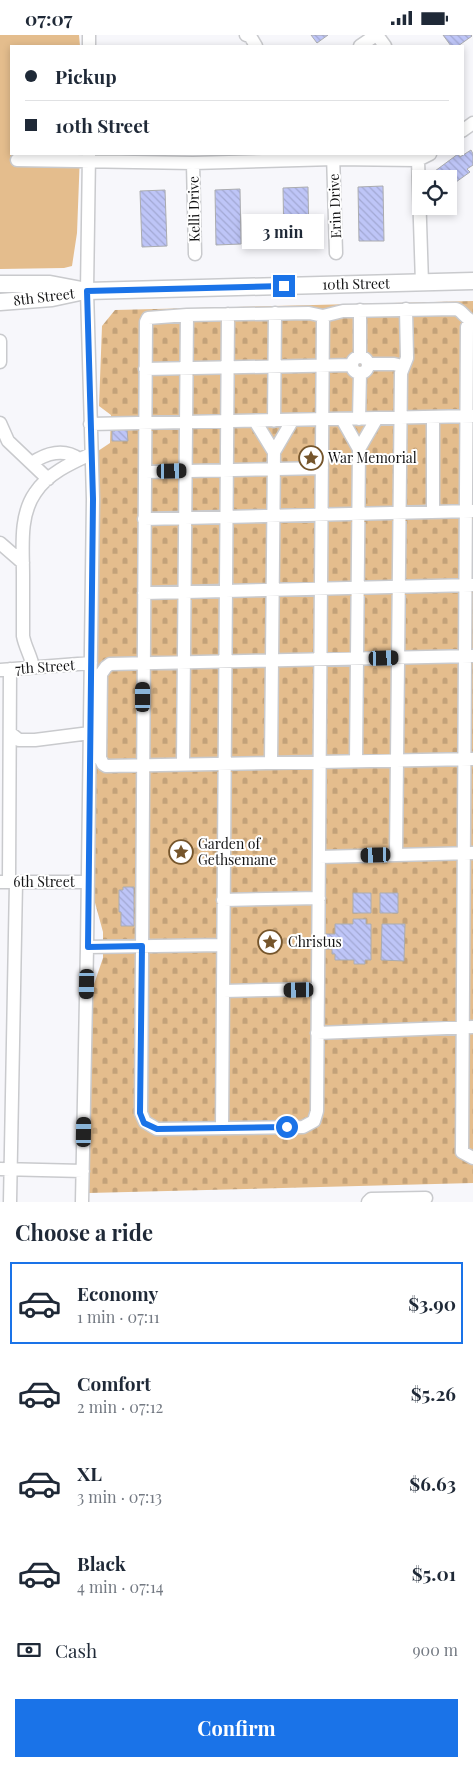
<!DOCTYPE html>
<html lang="en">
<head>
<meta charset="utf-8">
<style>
	:root { --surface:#fff; --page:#f2f2f3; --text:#1f2937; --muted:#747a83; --line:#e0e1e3; --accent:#1a73e8 }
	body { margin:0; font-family:"Playfair Display",serif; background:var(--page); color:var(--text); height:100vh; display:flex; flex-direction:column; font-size:19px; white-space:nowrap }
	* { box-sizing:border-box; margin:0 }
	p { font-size:16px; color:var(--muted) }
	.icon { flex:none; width:28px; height:28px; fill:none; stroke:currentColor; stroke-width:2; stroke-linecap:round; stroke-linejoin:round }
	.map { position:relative; height:1167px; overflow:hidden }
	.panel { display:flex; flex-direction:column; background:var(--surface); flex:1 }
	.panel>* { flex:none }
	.top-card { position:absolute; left:10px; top:10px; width:454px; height:110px; border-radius:0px; box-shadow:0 2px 8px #0003; display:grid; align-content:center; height:110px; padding:0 15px; background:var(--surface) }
	.controls { position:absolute; left:412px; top:135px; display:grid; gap:10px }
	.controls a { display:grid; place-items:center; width:45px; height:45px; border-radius:0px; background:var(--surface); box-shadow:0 2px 8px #0003; font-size:25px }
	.end { position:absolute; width:22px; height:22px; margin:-11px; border:6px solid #1a73e8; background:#fff; box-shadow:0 0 0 2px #fff }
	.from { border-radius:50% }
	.bubble { position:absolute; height:35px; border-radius:0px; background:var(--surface); box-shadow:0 2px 8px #0003; font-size:16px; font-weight:700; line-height:35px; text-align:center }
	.car { position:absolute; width:15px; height:30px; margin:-15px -8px; border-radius:6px; box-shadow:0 0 4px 1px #0007; background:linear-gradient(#222 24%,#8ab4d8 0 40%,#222 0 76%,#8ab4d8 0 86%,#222 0) }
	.top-card b { display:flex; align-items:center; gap:18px; height:48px; font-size:19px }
	.top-card b+b { border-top:1px solid var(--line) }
	.top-card i { width:12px; height:12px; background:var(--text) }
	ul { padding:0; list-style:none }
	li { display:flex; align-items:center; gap:15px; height:82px; margin:0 10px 8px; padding:0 5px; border:2px solid transparent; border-radius:0px }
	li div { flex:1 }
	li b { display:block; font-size:19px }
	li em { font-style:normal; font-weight:700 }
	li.on { border-color:var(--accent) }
	li>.icon { width:45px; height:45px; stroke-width:1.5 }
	h2 { padding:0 15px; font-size:22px; line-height:60px }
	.pay { display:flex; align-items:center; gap:12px; height:55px; padding:0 15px; font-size:19px }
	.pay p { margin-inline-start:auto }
	.primary-button { display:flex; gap:10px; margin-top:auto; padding:10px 15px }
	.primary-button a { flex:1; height:58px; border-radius:0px; background:var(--accent); color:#fff; font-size:20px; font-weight:700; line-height:58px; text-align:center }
	.status { display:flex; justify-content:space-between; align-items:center; height:35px; padding:0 25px; background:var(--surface); direction:ltr }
	.status svg { height:14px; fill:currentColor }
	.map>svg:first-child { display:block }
	.grass { fill:#e4bd8d }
	.cemetery { fill:url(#cemetery-stones) }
	.building { fill:url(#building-back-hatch); stroke:#abacaf }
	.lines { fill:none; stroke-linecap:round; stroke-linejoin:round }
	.minor-casing { stroke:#c9cacd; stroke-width:15 }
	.major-casing { stroke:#c9cacd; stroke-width:19 }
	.minor { stroke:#fff; stroke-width:12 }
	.major { stroke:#fff; stroke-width:16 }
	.route { stroke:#1a73e8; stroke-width:6 }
	.labels { text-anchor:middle; stroke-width:4; stroke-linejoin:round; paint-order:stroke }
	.street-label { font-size:14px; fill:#131314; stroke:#fff }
	.poi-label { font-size:14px; fill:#131314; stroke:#fff; text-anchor:start }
</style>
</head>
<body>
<div class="status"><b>07:07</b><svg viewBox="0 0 49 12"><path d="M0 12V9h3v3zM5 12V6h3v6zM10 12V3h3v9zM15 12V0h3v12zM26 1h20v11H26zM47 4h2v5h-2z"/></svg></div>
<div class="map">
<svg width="473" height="1167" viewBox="0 0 473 1167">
	<defs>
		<pattern id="cemetery-stones" width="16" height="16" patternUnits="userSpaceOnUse" patternTransform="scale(1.25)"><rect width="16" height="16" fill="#e4bd8d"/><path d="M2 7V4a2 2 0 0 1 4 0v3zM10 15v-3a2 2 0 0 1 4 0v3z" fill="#c3a279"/></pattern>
		<pattern id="building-back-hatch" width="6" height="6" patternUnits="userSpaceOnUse" patternTransform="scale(1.25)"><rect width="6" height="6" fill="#bec5f7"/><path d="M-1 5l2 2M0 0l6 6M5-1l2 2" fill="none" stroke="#a2a8d3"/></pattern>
	</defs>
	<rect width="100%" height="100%" fill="#f7f7fb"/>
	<path class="grass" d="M0 0H79L80 11H11V119H80L77 198 72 231 64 233 0 234Z"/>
	<path class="cemetery" d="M473 266V1148L89 1158 92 955 103 923V897L94 864 98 416 110 408 111 380 99 371 102 291 115 275Z"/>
	<path class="building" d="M311 0H328L317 8Z
		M443 0H471L472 1 458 11H451Z
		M471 115 473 119V130L467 134 470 137 449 152V144H441L435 136 458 119 460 122Z
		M383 151 384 206H359L358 152Z
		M308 152 309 208 284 209 283 153Z
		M240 154 241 209 216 210 215 155Z
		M165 155 167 211 142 212 140 156Z
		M115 394H127L128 406H112V396H115Z
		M123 852H134V891H121V877H119V855H123Z
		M353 858H371V878H353Z
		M380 858H398V878H380Z
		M353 884H366V889H371V925H365V929H354V925H335V919H332V914H323V899H335V889H353Z
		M382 889H405L404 926 381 925Z"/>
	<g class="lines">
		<g class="minor-casing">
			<path id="minor" d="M89 0V11
				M246 0 250 1 256 11
				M377 0 385 11
				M360 11 376 0
				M462 96 473 88
				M333 119 336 218
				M17 125 193 128 334 124 418 125 430 119
				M418 125 422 248
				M193 128 195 219
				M360 275V322
				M323 281 317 1076 314 1086 303 1092 157 1094 145 1087 141 1078 146 287 148 283 187 280 309 278 323 281 343 276 456 274C463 276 466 285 473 286
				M470 286 467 292 462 1117 473 1123
				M0 306V327
				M352 330a8 8 0 1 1 16 0a8 8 0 1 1-16 0Z
				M368 329H394L402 331
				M145 334 351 330
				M342 384 359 414
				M359 384 360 339
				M255 386 274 417
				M274 386 275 278
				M0 388 8 406 48 444
				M90 389 473 381
				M32 428C46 418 64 413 79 424
				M145 437 322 433
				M433 477V382
				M144 484 473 476
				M0 508 23 528
				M144 558 473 550
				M473 621 110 629 106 632 101 639 100 723 103 729 106 731 473 724
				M33 632C31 621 25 612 23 601 23 581 23 560 23 540 23 513 19 481 35 458 47 439 71 428 91 419
				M0 635 91 628
				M10 698 19 705H35L90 698
				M356 726 359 414 377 383
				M271 727 274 417 292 386
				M183 728 187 280
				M396 820 401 338 407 323 406 274
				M319 822 473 818
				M0 847H88
				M9 847 10 634
				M223 865 319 863
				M87 912 223 910
				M223 956 318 954
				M317 998 473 992
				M222 1093 228 279
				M0 1134 83 1136
				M10 1167 16 847
				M82 1167 87 912 93 464 87 256 89 119
				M368 1167 371 1164 426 1163 422 1167"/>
		</g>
		<g class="major-casing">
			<path id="major" d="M0 249H50L87 256 473 246
				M0 267 52 263 80 257"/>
		</g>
		<use href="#minor" class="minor"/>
		<use href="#major" class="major"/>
	</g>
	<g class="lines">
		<path class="route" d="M284 251 87 256 93 464 88 912 142 911 140 1078 144 1088 157 1094 287 1092"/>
	</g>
	<defs>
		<g id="sight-ring" transform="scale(1.25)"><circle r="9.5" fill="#fff" stroke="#75552b" stroke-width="1.5"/><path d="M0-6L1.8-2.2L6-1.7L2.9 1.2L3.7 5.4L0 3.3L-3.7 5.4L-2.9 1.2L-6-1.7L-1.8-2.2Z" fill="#75552b"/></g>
	</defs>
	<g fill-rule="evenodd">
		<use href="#sight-ring" x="311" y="423"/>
		<use href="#sight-ring" x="181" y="817"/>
		<use href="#sight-ring" x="270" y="907"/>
	</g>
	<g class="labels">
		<g class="street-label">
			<text transform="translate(335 171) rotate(-92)" y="5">Erin Drive</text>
			<text transform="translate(194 174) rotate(-91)" y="5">Kelli Drive</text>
			<text transform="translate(356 249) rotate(-1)" y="5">10th Street</text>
			<text transform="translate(44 262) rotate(-7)" y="5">8th Street</text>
			<text transform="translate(45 632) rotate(-4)" y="5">7th Street</text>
			<text x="44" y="852">6th Street</text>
		</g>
		<g class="poi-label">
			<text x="328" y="428">War Memorial</text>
			<text x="198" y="814">Garden of<tspan x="198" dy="16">Gethsemane</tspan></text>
			<text x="288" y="912">Christus</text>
		</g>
	</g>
</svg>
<div class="controls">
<a><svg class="icon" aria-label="locate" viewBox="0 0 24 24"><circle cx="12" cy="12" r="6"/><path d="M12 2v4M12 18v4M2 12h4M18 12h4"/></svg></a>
</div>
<i class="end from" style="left:287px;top:1092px"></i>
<i class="end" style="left:284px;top:251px"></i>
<div class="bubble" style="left:242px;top:179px;width:82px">3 min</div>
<i class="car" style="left:172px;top:436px;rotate:89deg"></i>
<i class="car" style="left:384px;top:623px;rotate:88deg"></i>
<i class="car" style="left:143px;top:662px;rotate:0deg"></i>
<i class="car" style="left:376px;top:820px;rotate:268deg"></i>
<i class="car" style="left:87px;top:949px;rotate:181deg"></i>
<i class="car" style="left:299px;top:955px;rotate:269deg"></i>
<i class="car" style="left:84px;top:1097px;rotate:1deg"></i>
<div class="top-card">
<b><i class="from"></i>Pickup</b>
<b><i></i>10th Street</b>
</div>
</div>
<section class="panel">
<h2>Choose a ride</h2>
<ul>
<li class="on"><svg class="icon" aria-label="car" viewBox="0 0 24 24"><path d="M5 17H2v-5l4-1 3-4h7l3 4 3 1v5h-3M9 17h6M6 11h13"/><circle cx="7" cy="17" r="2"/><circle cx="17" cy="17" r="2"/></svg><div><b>Economy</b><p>1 min · 07:11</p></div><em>$3.90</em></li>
<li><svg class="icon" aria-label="car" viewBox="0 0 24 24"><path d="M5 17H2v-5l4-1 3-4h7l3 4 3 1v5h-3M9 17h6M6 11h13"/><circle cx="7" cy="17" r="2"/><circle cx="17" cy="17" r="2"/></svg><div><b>Comfort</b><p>2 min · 07:12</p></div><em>$5.26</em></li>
<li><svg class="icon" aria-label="car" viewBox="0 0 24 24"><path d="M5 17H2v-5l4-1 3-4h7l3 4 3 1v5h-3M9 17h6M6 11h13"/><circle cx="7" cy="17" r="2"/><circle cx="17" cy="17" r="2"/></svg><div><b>XL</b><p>3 min · 07:13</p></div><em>$6.63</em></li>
<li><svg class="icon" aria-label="car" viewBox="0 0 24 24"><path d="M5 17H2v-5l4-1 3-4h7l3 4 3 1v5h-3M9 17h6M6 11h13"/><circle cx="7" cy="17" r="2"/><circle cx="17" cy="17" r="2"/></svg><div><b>Black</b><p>4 min · 07:14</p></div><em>$5.01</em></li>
</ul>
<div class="pay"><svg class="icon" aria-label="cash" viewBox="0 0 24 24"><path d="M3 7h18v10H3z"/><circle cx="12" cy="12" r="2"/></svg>Cash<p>900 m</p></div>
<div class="primary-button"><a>Confirm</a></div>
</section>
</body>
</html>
